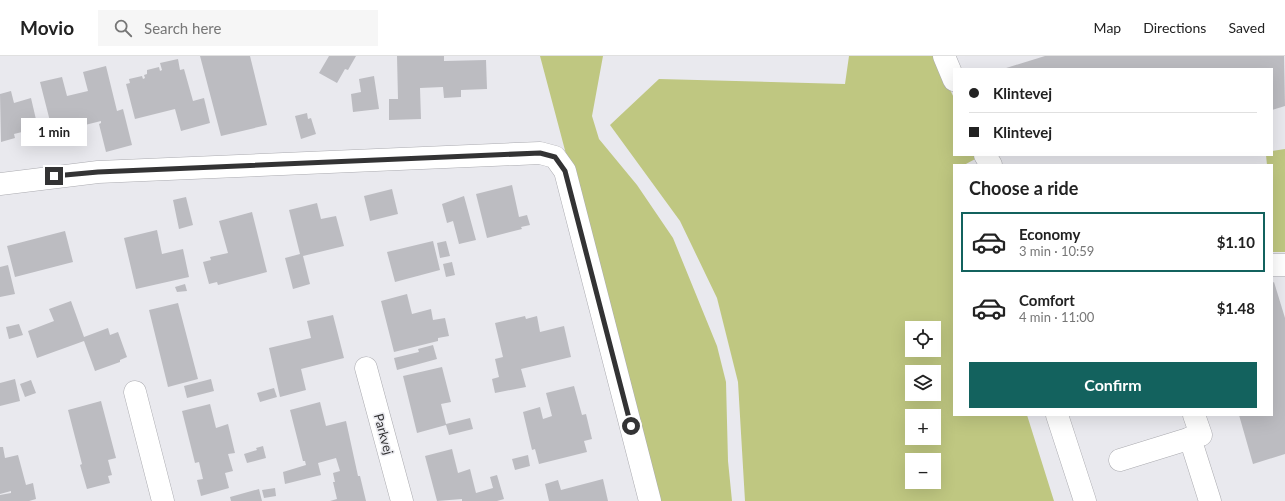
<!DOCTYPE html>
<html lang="en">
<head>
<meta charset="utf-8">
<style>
	:root { --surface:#fff; --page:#f6f6f6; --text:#222; --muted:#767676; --line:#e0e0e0; --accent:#13625e }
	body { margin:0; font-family:Lato,sans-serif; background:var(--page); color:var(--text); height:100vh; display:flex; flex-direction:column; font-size:15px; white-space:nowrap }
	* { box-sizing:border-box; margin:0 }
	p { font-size:13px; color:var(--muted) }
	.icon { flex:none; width:22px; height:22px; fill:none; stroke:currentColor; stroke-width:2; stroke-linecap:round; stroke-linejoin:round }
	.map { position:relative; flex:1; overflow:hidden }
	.drawer { position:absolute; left:953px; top:108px; width:320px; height:252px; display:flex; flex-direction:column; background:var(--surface); border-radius:0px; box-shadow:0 4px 16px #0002 }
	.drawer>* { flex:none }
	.top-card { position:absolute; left:953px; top:12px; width:320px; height:88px; border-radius:0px; box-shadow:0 4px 16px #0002; display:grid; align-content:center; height:88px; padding:0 16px; background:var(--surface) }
	.tools { position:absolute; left:905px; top:265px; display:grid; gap:8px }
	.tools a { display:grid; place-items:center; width:36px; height:36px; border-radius:0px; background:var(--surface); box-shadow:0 4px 16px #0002; font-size:20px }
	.end { position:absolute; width:18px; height:18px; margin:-9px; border:5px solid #333334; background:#fff; box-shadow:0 0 0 2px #fff }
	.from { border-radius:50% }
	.bubble { position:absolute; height:28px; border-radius:0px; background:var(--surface); box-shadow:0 4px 16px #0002; font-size:13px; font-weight:700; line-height:28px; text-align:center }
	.top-card b { display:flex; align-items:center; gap:14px; height:38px; font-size:15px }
	.top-card b+b { border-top:1px solid var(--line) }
	.top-card i { width:10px; height:10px; background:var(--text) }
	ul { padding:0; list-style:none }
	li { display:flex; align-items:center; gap:12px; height:60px; margin:0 8px 6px; padding:0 8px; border:2px solid transparent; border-radius:0px }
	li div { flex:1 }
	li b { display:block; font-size:15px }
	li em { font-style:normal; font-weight:700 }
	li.current { border-color:var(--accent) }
	li>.icon { width:36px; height:36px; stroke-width:1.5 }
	h2 { padding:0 16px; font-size:18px; line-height:48px }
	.cta { display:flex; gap:8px; margin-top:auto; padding:8px 16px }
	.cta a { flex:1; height:46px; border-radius:0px; background:var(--accent); color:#fff; font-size:16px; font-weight:700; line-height:46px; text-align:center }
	header { display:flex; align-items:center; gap:24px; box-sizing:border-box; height:56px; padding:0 20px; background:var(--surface); border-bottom:1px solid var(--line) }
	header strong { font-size:19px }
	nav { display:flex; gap:22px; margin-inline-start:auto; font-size:14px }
	.search { width:280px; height:36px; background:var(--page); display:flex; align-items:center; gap:10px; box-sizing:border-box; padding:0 14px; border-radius:0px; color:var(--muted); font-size:15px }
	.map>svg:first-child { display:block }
	.green { fill:#bfc781; fill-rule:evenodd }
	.building { fill:#bcbcc1 }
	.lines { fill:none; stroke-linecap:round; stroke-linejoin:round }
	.minor-casing { stroke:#ababb0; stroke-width:23 }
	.minor { stroke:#fff; stroke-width:22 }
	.route { stroke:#333334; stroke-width:5 }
	.labels { text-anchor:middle; stroke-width:3; stroke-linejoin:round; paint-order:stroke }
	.street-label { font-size:13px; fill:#333334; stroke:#e9e9ee }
</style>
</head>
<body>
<header>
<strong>Movio</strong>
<div class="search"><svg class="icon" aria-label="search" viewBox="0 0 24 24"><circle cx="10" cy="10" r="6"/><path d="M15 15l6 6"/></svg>Search here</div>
<nav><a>Map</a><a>Directions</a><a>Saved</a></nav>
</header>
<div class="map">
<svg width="1285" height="445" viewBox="0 0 1285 445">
	<rect width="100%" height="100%" fill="#e9e9ee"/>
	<path class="green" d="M540 0H603L592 60 599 83 637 129 673 182 717 290 726 326 728 405 732 445H658Z
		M849 0H934L954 42V99H978L979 101 964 109H954V359H1027L1054 445H745L738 326 717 242 680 165 610 69 659 23 845 28ZM912 272H934V294H912ZM912 316H934V338H912ZM912 360H934V382H912ZM912 404H934V426H912Z
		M1285 93V196H1272V109H1267L1266 99H1272V95Z"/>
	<path class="building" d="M200 0H250L267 69 221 80Z
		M329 0H356L348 14 345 13 337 27 319 17Z
		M397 0H444V5L486 4 487 33 461 34V41L444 42 443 31 420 32 421 63 389 64V43H398Z
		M1045 0H1284L1285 50 1272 54V13H1003Z
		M178 3 180 14 184 13 193 45 204 42 210 67 181 75 175 53 135 63 126 28 130 27 129 23 142 20 143 23 145 22 144 19 147 18V14L159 11 160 15 162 14 160 7Z
		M106 10 117 55 123 53 132 89 106 96 99 68 101 67V65L53 77 40 26 62 21 67 40 88 35 83 16Z
		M374 20 379 53 353 56 351 38 361 36 359 23Z
		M11 35 14 47 31 42 38 72 14 78 15 82 1 86 0 38Z
		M307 57 308 63 311 62 316 78 301 83 295 60Z
		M512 129 519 161 527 159 530 169 521 171 522 173 487 182 476 138Z
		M392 133 398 158 370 165 364 140Z
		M464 140 476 184 459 188 453 165 447 167 442 148Z
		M186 141 193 169 179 173 173 144Z
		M317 147 321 163 336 160 344 190 303 200 310 228 293 233 285 202 300 198 289 154Z
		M252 156 267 216 218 229 217 226 209 228 203 206 211 204 210 201 228 197 219 165Z
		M157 174 162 198 183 193 189 221 136 233 124 182Z
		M65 175 73 206 15 221 7 190Z
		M433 185 440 214 395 226 387 196Z
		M446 185 450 200 440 202 437 187Z
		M452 206 455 219 446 221 443 208Z
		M8 209 15 238 0 241V211Z
		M1274 226 1285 262V398L1253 408 1239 359H1272V227Z
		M185 228 187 235 177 236 175 231Z
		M407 238 412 258 431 253 433 264 445 262 449 280 438 282V285L394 296 381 245Z
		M71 245 84 281 108 272 110 279 118 276 127 301 120 304V306L95 315 84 285 37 302 28 275 54 265 49 253Z
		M178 247 198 323 168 331 149 254Z
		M333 259 344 302 301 313 306 334 280 341 269 292 311 282 307 265Z
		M525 260 526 263 537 260 540 276 564 270 571 301 521 313 526 331 495 337 492 323 499 321 495 303 503 301 495 267Z
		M19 268 23 279 9 283 6 271Z
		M433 289 437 303 397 314 394 302 419 296 418 293Z
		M442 311 451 346 441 348 446 368 470 362 473 373 449 379 446 369 417 377 403 320Z
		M15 323 20 345 0 350V327Z
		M211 323 214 335 187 342 184 330Z
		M31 324 36 337 25 341 20 328Z
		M574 330 582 359 586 358 592 383 584 385 587 396 539 408 535 393 532 394 523 356 540 351 543 363 552 360 546 337Z
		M274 332 277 341 260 346 257 337Z
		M101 345 116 402 108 404 112 419 108 420 110 427 87 433 80 409 82 408 68 354Z
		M320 346 326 370 346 365 358 420H360L366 445H330L337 443 333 426H335L333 417 340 415 336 402 318 407 321 419 285 428 283 416 306 409 305 405H303L290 354Z
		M210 348 216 372 228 368 235 397 228 398 233 415 225 417 229 432 201 440 197 424 203 423 199 406 195 407 182 355Z
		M263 390 266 402 247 407 244 398 257 394 256 392Z
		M0 391H3L5 402 18 399 26 429 33 427 36 443 29 445H0V439L11 437V435L0 438Z
		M452 393 458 417 470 413 476 437 493 432 490 421 497 419 504 443 497 445H462V443L437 445 425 400Z
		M528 399 530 410 515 414 512 403Z
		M603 423 608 445H549L545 428 558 424 561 434Z
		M275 432 276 440 264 442 262 434Z
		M259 433 262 445H231L230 441Z"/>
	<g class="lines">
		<g class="minor-casing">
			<path id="minor" d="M944 0 954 24
				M985 99 991 109
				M0 128 98 116 540 97 555 101 565 115 650 445
				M1272 209H1285
				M366 312 402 445
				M135 336 163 445
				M1057 359 1085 445
				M1190 382 1210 445
				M1120 404 1201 379 1194 359"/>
		</g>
		<use href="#minor" class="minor"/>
	</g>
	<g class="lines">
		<path class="route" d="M54 120 98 116 540 97 555 101 565 115 631 370"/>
	</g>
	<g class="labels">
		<g class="street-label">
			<text transform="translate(384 378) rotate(75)" y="5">Parkvej</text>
		</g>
	</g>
</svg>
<div class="tools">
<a><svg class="icon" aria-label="locate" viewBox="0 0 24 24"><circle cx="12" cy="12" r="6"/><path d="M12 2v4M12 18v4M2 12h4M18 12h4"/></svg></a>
<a><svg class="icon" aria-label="layers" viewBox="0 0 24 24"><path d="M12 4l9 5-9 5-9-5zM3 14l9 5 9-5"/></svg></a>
<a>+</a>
<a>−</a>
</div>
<i class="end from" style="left:631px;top:370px"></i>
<i class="end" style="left:54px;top:120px"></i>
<div class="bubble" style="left:21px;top:62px;width:66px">1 min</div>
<div class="top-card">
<b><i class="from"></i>Klintevej</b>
<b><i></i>Klintevej</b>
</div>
<section class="drawer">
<h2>Choose a ride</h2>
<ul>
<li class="current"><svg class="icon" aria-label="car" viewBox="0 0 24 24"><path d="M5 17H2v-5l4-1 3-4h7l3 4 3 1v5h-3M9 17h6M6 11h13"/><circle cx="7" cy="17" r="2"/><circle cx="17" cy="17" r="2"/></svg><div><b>Economy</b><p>3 min · 10:59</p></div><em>$1.10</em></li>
<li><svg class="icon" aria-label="car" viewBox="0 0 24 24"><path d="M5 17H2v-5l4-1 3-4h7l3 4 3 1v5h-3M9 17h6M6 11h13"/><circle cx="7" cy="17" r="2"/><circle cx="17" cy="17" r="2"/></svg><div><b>Comfort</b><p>4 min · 11:00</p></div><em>$1.48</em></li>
</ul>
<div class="cta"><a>Confirm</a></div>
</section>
</div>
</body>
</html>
